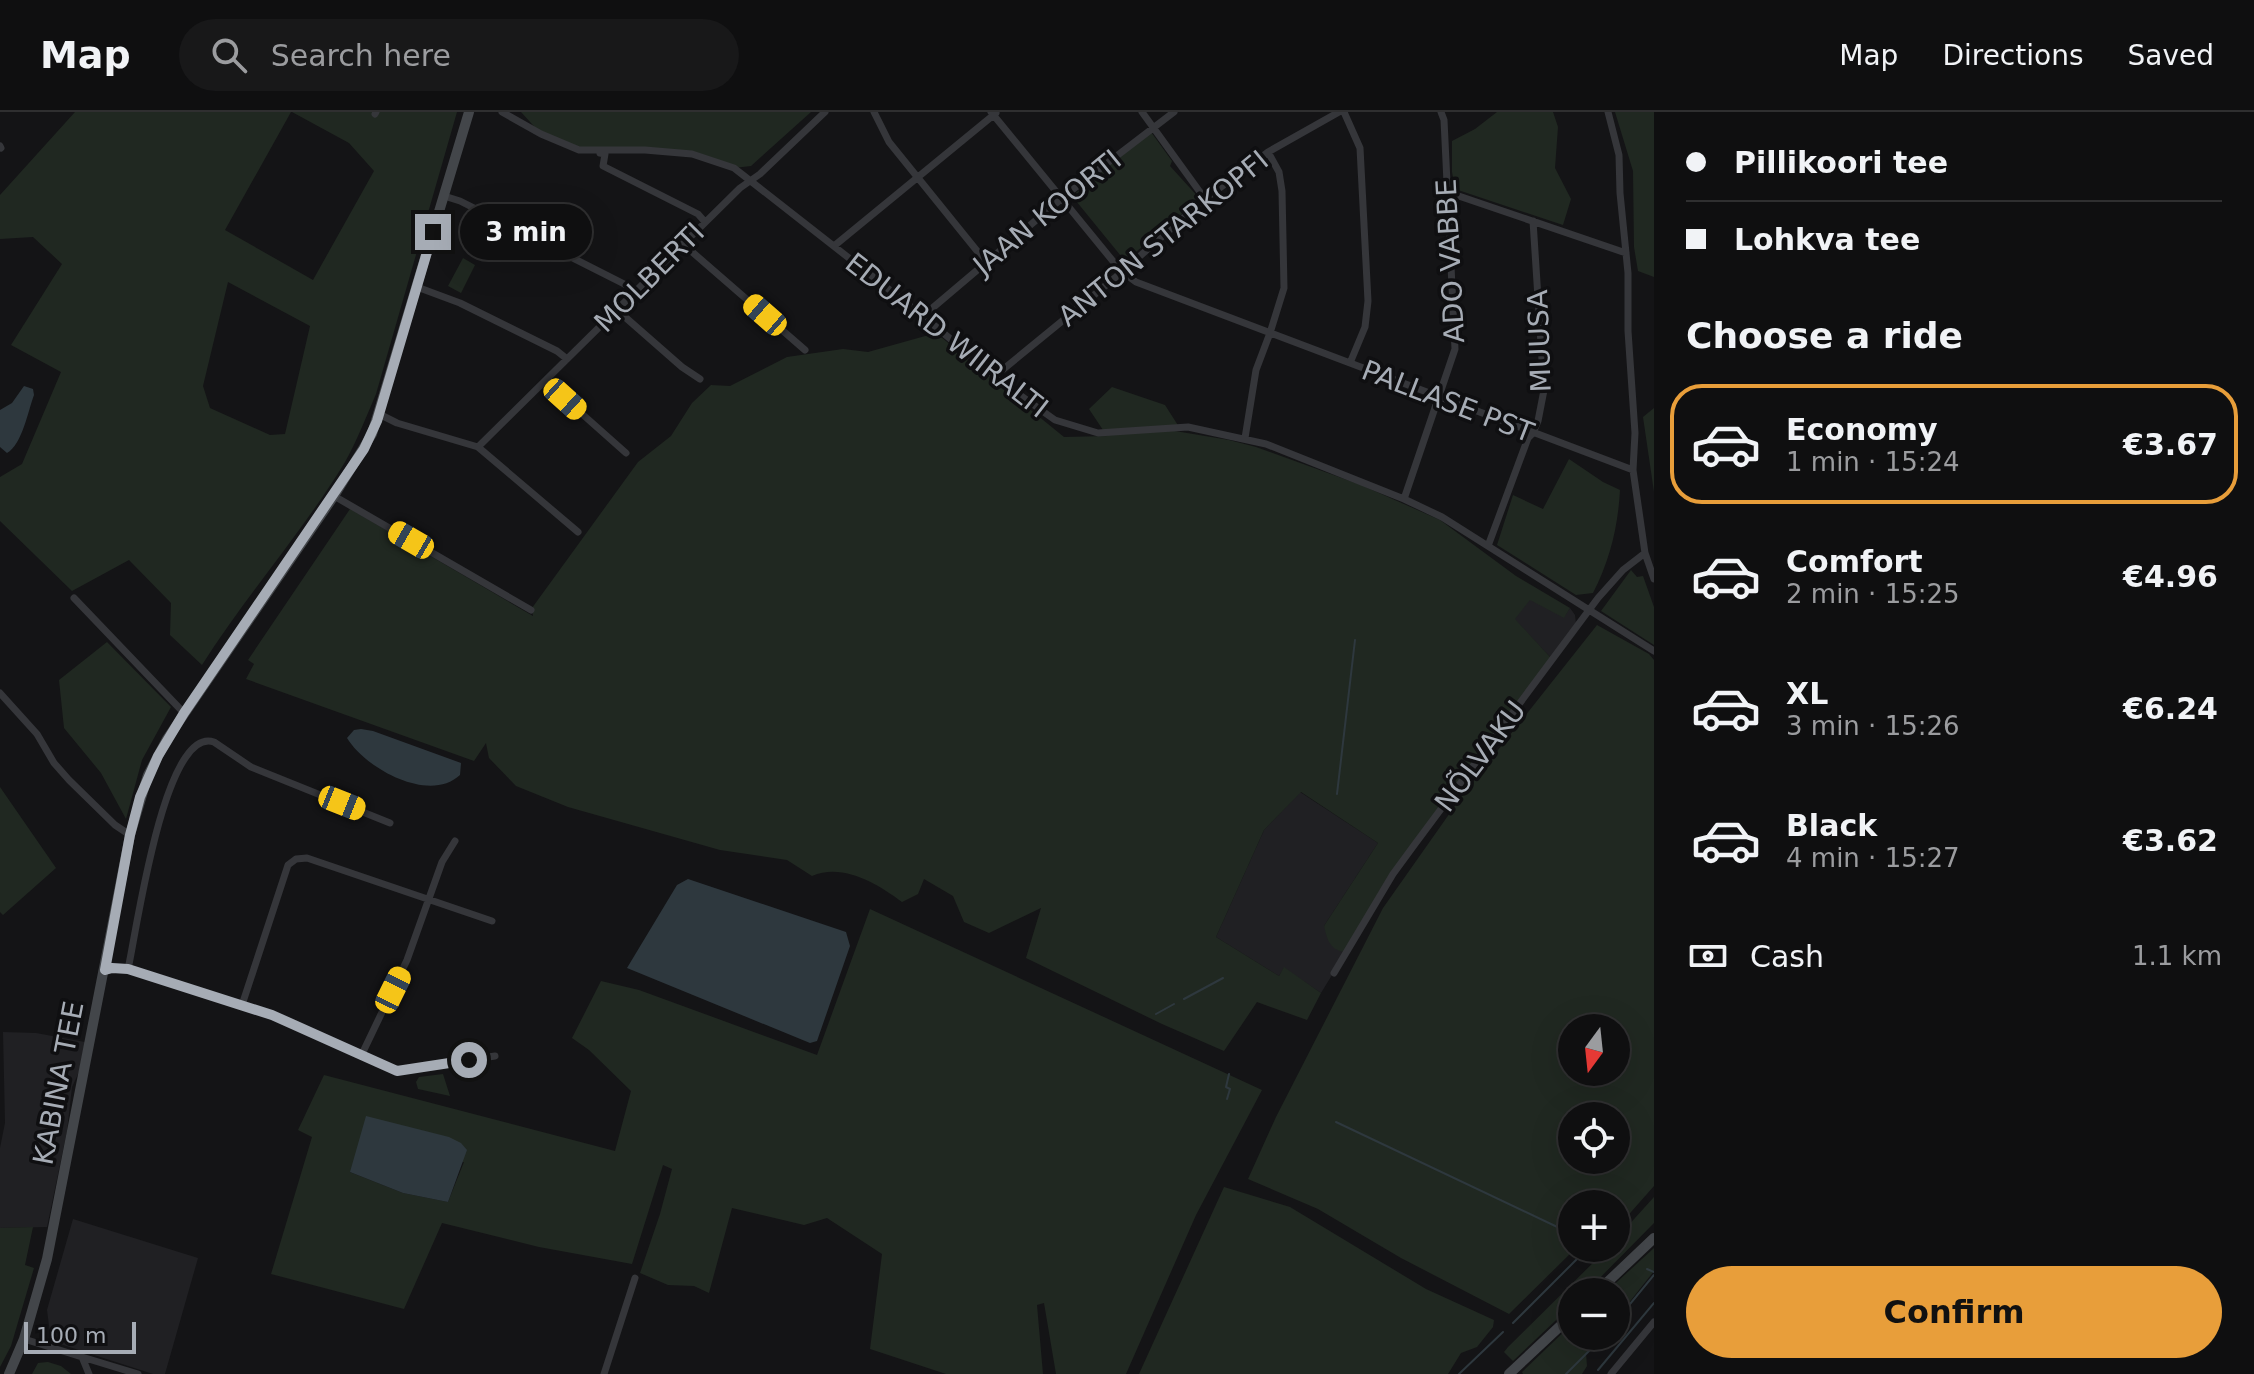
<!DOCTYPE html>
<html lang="en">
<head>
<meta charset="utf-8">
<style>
	:root { --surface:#0f0f10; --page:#181819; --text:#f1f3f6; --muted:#9b9c9f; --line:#2f2f30; --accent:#e89e3a }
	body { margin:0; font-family:"DejaVu Sans",sans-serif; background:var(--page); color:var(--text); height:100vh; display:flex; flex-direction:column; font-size:30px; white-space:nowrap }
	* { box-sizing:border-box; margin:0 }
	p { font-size:26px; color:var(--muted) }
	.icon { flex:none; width:44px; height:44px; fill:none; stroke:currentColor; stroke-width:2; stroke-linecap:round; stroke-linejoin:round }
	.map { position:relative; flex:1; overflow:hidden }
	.details { display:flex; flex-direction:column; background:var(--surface); width:600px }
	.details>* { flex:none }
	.banner { display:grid; align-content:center; height:176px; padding:0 32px; background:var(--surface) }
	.needle { width:52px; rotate:195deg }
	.buttons { position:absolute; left:1558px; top:902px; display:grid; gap:16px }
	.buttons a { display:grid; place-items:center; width:72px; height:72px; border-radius:50%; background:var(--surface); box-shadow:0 8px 32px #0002,0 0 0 2px var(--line); font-size:40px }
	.scale { position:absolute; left:24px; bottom:20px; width:112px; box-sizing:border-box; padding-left:8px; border:4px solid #a6acb5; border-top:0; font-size:22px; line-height:28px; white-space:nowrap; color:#a6acb5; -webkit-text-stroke:6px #0f0f11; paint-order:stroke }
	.end { position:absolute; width:36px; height:36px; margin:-18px; border:10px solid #a6acb5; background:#111; box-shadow:0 0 0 4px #111 }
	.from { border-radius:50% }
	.bubble { position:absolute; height:56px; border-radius:28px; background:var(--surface); box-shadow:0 8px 32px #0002,0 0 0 2px var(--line); font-size:26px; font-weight:800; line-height:56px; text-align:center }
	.car { position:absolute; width:24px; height:48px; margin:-24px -12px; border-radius:10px; box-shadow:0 0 6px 2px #0007; background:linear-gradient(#f5c518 24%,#345 0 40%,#f5c518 0 76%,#345 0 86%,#f5c518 0) }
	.banner b { display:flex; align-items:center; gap:28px; height:76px; font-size:30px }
	.banner b+b { border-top:2px solid var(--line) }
	.banner i { width:20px; height:20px; background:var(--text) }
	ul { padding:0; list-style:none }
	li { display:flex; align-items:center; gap:24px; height:120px; margin:0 16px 12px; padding:0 16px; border:4px solid transparent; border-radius:32px }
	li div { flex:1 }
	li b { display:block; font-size:30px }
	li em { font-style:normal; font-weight:800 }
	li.current { border-color:var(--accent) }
	li>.icon { width:72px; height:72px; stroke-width:1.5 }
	h2 { padding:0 32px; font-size:36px; line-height:96px }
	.pay { display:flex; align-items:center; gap:20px; height:88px; padding:0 32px; font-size:30px }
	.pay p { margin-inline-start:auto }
	.button { display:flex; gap:16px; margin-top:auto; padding:16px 32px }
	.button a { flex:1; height:92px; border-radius:48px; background:var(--accent); color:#111; font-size:32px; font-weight:800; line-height:92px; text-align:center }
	header { display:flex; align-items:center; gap:48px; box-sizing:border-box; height:112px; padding:0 40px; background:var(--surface); border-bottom:2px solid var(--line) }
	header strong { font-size:38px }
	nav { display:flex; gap:44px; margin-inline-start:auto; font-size:28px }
	.search { width:560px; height:72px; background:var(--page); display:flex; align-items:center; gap:20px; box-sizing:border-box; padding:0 28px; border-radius:44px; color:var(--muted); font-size:30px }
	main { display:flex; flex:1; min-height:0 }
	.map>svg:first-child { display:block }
	.built { fill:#202023 }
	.green { fill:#202821; fill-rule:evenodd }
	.water { fill:#2e383e }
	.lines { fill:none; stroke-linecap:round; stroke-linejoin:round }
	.stream { stroke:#2e383e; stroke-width:2 }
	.street { stroke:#35363a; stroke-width:7 }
	.secondary { stroke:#43464a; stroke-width:10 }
	.route { stroke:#a6acb5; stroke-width:10 }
	.labels { text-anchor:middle; stroke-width:7; stroke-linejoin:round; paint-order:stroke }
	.street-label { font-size:28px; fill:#a6acb5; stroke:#0f0f11 }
</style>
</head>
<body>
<header>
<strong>Map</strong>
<div class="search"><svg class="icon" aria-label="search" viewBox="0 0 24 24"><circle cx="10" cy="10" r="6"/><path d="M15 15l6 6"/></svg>Search here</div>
<nav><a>Map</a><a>Directions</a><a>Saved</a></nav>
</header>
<main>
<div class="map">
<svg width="1654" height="1262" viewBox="0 0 1654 1262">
	<rect width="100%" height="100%" fill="#141416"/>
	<path class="built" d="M1530 487 1564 505 1570 496 1575 503 1576 512 1551 546 1514 507Z
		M1300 680 1378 731 1324 814 1346 840 1321 881 1284 856 1279 864 1216 825 1264 718Z
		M3 920 36 921 85 930 79 960 72 975 67 1019 47 1115 0 1116V1036L5 1011Z
		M73 1107 198 1146 165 1262H153L51 1229 47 1198Z"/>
	<path class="green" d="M75 0H291L225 118 313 168 374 59 349 31 292 0H457L376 282C366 305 357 329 345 350 302 421 246 483 202 553L170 523 171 491 129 448 72 479 0 409V365L22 352 61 260 11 233 62 152 33 125 0 127V83ZM228 170 310 214 285 322 270 323 210 296 203 274Z
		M521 0H811L751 54 734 56 692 42 579 38 541 22Z
		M1497 0H1553L1558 15 1555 56 1571 87 1563 113 1455 77 1452 60V29L1475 17Z
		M1615 0H1654V165L1638 159 1634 135 1633 59Z
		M1151 20 1172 49 1170 54 1200 87 1125 149 1072 84Z
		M463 146 475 153 461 181 448 174Z
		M936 221 1064 325 1107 324 1089 297 1112 275 1165 293 1181 318 1175 319 1229 328 1256 335 1361 373 1440 408 1516 464 1570 496 1564 506 1530 488 1515 507 1551 546 1401 749 1346 840C1330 839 1327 827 1324 814L1378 731 1301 680 1264 718 1216 825 1279 864 1284 855 1321 881 1307 908 1257 890 1224 939 1162 912 1026 846 1041 796 989 821 964 810 953 784 924 767 918 782 902 790C876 771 843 751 812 764L787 748 720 738 568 695 516 674 489 646 486 631 474 649 246 567 254 552 248 548 350 397 533 504 532 496 638 350 671 324 692 291 711 273 730 274 787 245 843 237 868 240Z
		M1654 296V380L1643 305Z
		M1569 347 1603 370 1620 378C1618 415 1610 448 1593 481L1576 483 1497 433 1513 383 1543 397Z
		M1631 458 1637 465 1643 464 1654 495V533L1601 499Z
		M1597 513 1649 542 1654 548V1074L1616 1117V1092H1572V1136H1576L1509 1202 1401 1146 1318 1097 1248 1067 1276 1005 1383 796 1464 681ZM1572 916H1616V960H1572ZM1572 1004H1616V1048H1572Z
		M107 530 171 595 142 648 126 707 101 661 64 616 59 568Z
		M0 675 56 756 3 803 0 800Z
		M870 797 1262 978 1196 1103 1126 1262H1056L1044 1191 1037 1193 1043 1262H946L870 1237 882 1142 827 1106 804 1113 732 1096 709 1181 694 1174 668 1173 640 1161 660 1102 672 1057 663 1053 632 1152 539 1135 442 1111 404 1197 271 1162 312 1025 298 1018 324 963 615 1039 631 979 589 938 572 926 601 869 639 878 817 943ZM464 1050 448 1090 403 1081 350 1060Z
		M443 962 450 984 418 977 416 970 419 965Z
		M1224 1075 1290 1095 1426 1177 1494 1208 1493 1215 1477 1235 1461 1241 1448 1262H1139Z
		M1654 1085V1111L1586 1180H1572V1193L1513 1249 1504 1240 1508 1235 1608 1136H1616V1127Z
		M33 1115 25 1153 34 1156 11 1234 0 1255V1116Z
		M1654 1136V1159L1616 1207V1180H1606Z
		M1572 1212V1224H1601L1586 1241 1587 1254 1582 1262H1523L1522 1260Z
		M48 1250 61 1254 71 1262H32L38 1251Z"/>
	<path class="water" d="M24 274 33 277 34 283C28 299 22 333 7 341L0 335V298L12 291Z
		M361 617 373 619 461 651 460 663C429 692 365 656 347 626L354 618Z
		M688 767 846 820 850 834 817 929 810 931 627 856 677 773Z
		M366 1004 449 1025 461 1031 467 1038 448 1090 403 1081 350 1060Z"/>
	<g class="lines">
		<path class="stream" d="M1337 682 1355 528
			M1184 887 1223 866
			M1156 902 1174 892
			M1227 987 1230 977 1226 975 1229 962
			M1336 1010 1572 1122
			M1647 1157 1654 1160
			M1616 1209 1654 1163
			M1513 1211 1588 1136
			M1598 1258 1654 1191
			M1459 1262 1503 1220
			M1566 1262 1604 1224"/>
		<path class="street" d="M502 0 541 22 579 38H645L692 42 734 56 923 204 1003 271 1055 308 1098 321 1188 315 1266 332 1404 387 1442 405 1654 539
			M874 0 889 30 986 150
			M991 0 1121 159 1136 170 1633 358
			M1142 0 1205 87
			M1344 0 1360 36 1368 189 1365 215 1350 251
			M1608 0 1619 43 1620 81 1628 161V219L1635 321 1633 358 1645 441 1654 467
			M375 2 376 0
			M0 34 1 36
			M600 41 605 42 603 54 698 102 705 110
			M1447 80 1626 141
			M444 84 460 89 636 178
			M683 132 805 238
			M834 134 996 1
			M417 175 460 191 557 239 567 247
			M617 198 682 255 700 267
			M923 204 1067 82 1174 0
			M995 264 1116 165 1205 87 1268 40 1339 0
			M545 269 626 341
			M379 302 397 311 478 335 578 420
			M1245 326 1256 258 1270 221 1284 176 1282 79 1279 60 1268 40
			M478 335 740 76 760 62 825 0
			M334 384 531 498
			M1404 387 1455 237 1444 8 1441 0
			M1488 434 1528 326 1533 321 1538 309 1544 278 1533 109
			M74 486 184 601
			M0 581 37 622 54 651 69 668 115 713 130 723
			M128 857C136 823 164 613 214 630L251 655 390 711
			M105 858 128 857 242 893 290 911 397 959 495 944
			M1334 861 1393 762 1415 732 1598 486 1623 458 1645 441
			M242 893 288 753 296 747 307 746 492 809
			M362 942 407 848 442 750 455 729
			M24 1227 82 1245 89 1262
			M82 1245 138 1262
			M604 1262 635 1166
			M1611 1262 1654 1210"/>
		<path class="secondary" d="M1597 1180 1654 1126
			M9 1262 24 1227 47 1147 130 723 148 663 167 627 334 384 372 322 469 0
			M1509 1262 1572 1203"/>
	</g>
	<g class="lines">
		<path class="route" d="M433 120 377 309 364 337 184 601 158 644 140 685 130 723 105 858 112 856 128 857 272 903 397 959 469 948"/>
	</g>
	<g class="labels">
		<g class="street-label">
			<text transform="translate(1047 100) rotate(-39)" y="10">JAAN KOORTI</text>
			<text transform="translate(1163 126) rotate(-39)" y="10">ANTON STARKOPFI</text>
			<text transform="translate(1450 149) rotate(-93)" y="10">ADO VABBE</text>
			<text transform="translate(649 165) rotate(-45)" y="10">MOLBERTI</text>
			<text transform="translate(947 223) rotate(38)" y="10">EDUARD WIIRALTI</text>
			<text transform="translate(1539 229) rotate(-92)" y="10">MUUSA</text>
			<text transform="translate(1448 289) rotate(21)" y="10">PALLASE PST</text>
			<text transform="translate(1480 644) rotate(-53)" y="10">NÕLVAKU</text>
			<text transform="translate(58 971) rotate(-79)" y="10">KABINA TEE</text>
		</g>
	</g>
</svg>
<div class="buttons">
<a><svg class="needle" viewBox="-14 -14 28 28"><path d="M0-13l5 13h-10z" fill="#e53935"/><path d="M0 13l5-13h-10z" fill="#9b9c9f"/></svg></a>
<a><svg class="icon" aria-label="locate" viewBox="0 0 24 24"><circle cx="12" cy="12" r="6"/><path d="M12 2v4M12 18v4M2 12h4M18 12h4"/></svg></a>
<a>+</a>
<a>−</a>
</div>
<div class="scale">100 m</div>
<i class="end from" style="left:469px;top:948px"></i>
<i class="end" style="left:433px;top:120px"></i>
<div class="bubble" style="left:460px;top:92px;width:132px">3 min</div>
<i class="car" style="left:765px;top:203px;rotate:311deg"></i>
<i class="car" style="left:565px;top:287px;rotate:132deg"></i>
<i class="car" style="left:411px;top:428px;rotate:300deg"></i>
<i class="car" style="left:342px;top:691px;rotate:112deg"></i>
<i class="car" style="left:393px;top:878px;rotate:26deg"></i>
</div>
<section class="details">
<div class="banner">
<b><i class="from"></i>Pillikoori tee</b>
<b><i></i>Lohkva tee</b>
</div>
<h2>Choose a ride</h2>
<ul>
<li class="current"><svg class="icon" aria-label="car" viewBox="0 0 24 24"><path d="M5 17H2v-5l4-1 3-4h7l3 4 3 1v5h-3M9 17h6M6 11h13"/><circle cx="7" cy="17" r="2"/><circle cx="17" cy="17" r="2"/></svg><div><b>Economy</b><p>1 min · 15:24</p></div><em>€3.67</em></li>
<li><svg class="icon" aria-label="car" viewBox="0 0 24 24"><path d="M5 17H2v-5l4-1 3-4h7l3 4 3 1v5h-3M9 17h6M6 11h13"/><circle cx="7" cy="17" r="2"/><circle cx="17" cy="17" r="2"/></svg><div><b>Comfort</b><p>2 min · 15:25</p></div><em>€4.96</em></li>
<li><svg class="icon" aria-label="car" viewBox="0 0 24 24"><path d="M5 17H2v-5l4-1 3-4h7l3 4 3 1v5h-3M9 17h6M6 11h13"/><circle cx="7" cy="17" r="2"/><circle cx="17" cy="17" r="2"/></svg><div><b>XL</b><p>3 min · 15:26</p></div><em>€6.24</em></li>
<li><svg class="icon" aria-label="car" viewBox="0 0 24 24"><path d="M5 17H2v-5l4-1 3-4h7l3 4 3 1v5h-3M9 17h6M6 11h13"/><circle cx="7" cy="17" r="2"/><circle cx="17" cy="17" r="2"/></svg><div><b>Black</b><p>4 min · 15:27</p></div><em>€3.62</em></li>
</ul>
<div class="pay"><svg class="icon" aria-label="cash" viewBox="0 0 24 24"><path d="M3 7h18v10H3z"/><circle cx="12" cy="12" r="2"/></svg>Cash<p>1.1 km</p></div>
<div class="button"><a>Confirm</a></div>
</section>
</main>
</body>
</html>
